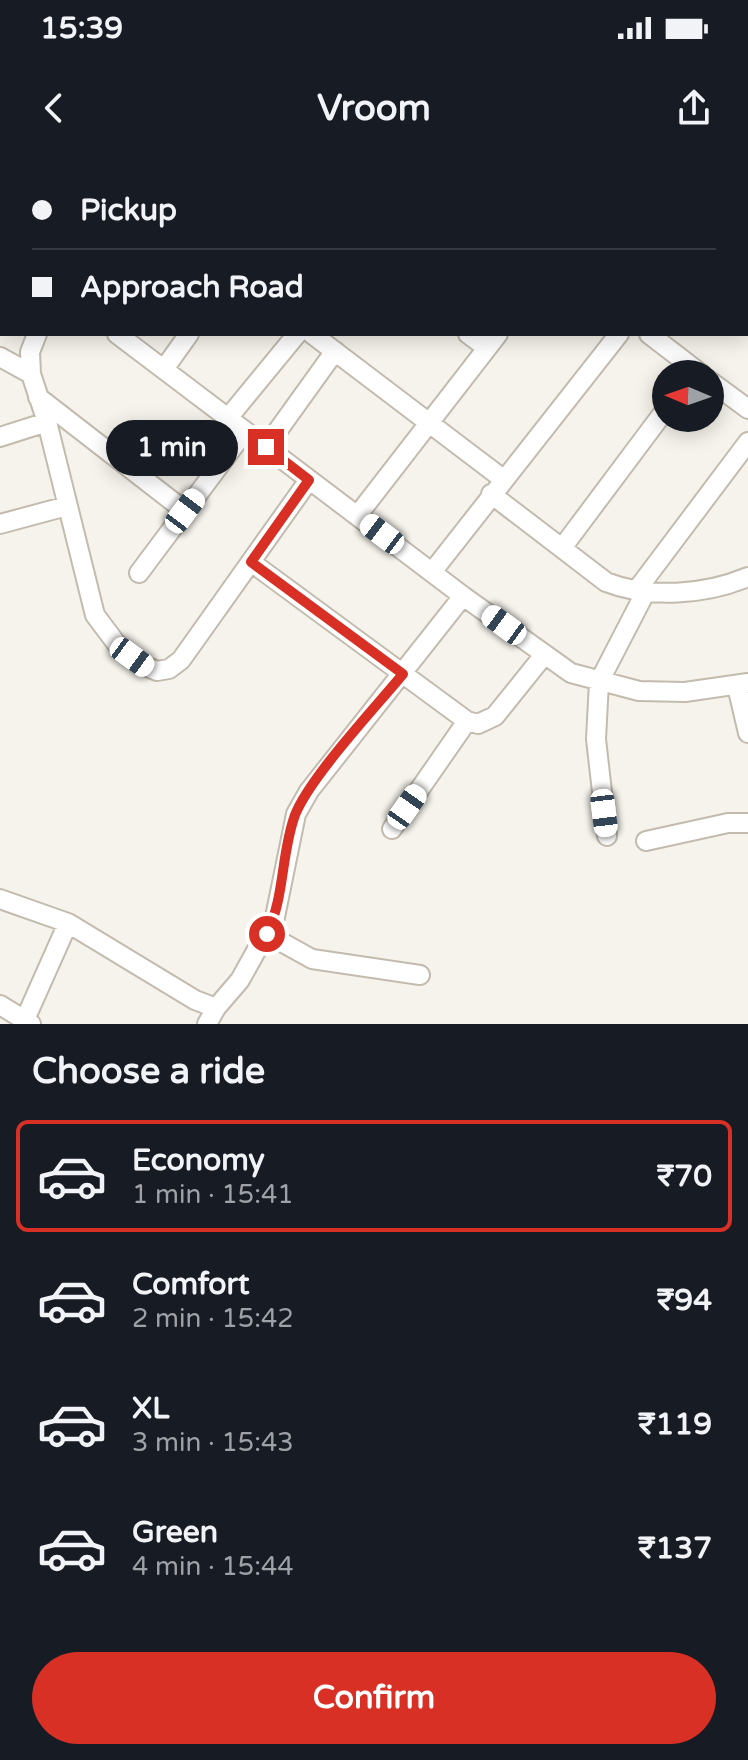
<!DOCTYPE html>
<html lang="en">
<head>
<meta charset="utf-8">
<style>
	:root { --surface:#171b24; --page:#242831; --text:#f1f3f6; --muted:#9ea1a6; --line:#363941; --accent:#d93025 }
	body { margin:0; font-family:"Varela Round",sans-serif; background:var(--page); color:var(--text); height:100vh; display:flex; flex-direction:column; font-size:30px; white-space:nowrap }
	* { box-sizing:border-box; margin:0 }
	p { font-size:26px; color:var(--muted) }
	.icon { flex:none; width:44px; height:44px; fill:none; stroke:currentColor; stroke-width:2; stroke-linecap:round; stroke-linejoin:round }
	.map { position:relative; height:864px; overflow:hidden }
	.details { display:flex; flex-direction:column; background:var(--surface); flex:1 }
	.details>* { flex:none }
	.top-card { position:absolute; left:0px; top:0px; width:748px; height:176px; box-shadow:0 4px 20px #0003; display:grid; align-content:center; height:176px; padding:0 32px; background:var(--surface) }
	.needle { width:52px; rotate:272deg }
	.controls { position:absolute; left:652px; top:200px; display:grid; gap:16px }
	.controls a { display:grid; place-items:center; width:72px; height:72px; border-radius:50%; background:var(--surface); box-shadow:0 4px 20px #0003; font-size:40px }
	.end { position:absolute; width:36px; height:36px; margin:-18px; border:10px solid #d93025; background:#fff; box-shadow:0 0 0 4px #fff }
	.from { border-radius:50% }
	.bubble { position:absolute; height:56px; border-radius:28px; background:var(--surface); box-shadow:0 4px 20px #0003; font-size:26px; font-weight:800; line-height:56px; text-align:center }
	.car { position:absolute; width:24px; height:48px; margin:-24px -12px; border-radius:10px; box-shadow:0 0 6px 2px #0007; background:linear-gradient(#fff 24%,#345 0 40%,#fff 0 76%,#345 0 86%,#fff 0) }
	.top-card b { display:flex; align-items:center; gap:28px; height:76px; font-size:30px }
	.top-card b+b { border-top:2px solid var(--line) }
	.top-card i { width:20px; height:20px; background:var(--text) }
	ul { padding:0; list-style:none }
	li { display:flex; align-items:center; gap:24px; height:112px; margin:0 16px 12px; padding:0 16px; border:4px solid transparent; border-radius:12px }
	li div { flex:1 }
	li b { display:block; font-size:30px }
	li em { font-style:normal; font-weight:800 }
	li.active { border-color:var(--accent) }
	li>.icon { width:72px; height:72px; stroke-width:1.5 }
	h2 { padding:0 32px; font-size:36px; line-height:96px }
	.action { display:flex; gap:16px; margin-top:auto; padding:16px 32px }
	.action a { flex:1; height:92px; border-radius:48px; background:var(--accent); color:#fff; font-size:32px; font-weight:800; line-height:92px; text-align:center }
	.status { display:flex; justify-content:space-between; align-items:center; height:56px; padding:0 40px; background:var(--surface); direction:ltr }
	.status svg { height:22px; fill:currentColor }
	header { display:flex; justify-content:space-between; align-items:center; height:104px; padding:0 32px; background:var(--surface); font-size:36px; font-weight:800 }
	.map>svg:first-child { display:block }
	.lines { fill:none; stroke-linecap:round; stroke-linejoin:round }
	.minor-casing { stroke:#c2bbae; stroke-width:22 }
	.minor { stroke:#fff; stroke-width:18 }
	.route { stroke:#d93025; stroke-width:10 }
</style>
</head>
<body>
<div class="status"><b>15:39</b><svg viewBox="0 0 49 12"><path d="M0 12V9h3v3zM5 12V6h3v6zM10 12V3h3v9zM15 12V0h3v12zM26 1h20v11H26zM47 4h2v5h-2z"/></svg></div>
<header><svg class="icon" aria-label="back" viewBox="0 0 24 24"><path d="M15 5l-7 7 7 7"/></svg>Vroom<svg class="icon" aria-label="share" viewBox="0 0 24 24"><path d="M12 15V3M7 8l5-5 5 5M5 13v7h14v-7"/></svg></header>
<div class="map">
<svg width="748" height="864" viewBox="0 0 748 864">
	<rect width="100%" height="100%" fill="#f6f3ec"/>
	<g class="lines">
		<g class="minor-casing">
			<path id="minor" d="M406 0 409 2
				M587 0 590 2
				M41 2 42 0
				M158 2 159 0
				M278 2 280 0
				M624 2 626 0
				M0 56 2 53
				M0 85 2 86
				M746 125 748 126
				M37 174 30 192 31 214 47 262 95 455 119 487 145 506 157 511 169 509 181 500 309 320
				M117 174 463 436 571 513 639 531 685 532 748 523
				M312 174 503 319
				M468 174 487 188
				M649 174 701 214
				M0 197 31 214
				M164 209 189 174
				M710 221 748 249
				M38 237 185 351
				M228 258 297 174
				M0 277 47 262
				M266 287 335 191
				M491 334 606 422C649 439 705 435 748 417
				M357 356 498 174
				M0 364 67 346
				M562 388 666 249
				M251 402 467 561 478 564 495 556 544 495
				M432 412 619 174
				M139 413 245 271
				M636 431 748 282
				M737 526 748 573
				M392 669 467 561
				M607 676 596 579 599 522 645 433
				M646 681 728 663H748
				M0 739 68 763 195 840 216 848
				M267 774 312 799 420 815
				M0 845 31 864
				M23 864 68 763
				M207 864 216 848 240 820 275 757 296 654 309 631 463 436"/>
		</g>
		<use href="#minor" class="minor"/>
	</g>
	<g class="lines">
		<path class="route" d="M266 287 309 320 251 402 403 514C375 548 310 617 295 655 281 693 285 736 267 774"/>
	</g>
</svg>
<div class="controls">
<a><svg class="needle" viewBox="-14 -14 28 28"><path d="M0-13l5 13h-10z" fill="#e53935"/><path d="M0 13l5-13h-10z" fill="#9ea1a6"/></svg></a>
</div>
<i class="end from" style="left:267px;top:774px"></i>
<i class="end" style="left:266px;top:287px"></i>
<div class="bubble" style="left:106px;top:260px;width:132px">1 min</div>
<i class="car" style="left:185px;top:351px;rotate:37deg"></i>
<i class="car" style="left:382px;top:374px;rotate:307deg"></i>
<i class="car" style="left:504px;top:465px;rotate:306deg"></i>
<i class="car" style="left:132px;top:497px;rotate:126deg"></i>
<i class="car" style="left:407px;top:647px;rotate:35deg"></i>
<i class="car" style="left:604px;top:653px;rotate:173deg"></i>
<div class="top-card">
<b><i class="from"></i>Pickup</b>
<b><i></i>Approach Road</b>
</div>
</div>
<section class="details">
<h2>Choose a ride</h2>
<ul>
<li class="active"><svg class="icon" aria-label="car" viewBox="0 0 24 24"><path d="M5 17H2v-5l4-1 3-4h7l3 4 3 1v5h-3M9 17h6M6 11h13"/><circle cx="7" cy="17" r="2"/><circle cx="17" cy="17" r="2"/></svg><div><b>Economy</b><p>1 min · 15:41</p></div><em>₹70</em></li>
<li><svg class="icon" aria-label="car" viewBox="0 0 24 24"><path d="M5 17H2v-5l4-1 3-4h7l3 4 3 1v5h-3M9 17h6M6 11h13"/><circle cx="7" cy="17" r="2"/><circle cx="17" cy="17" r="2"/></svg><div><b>Comfort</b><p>2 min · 15:42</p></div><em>₹94</em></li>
<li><svg class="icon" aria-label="car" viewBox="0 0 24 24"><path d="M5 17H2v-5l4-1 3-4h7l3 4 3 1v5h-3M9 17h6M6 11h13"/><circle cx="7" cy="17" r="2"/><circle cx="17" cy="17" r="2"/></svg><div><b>XL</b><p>3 min · 15:43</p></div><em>₹119</em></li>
<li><svg class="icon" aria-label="car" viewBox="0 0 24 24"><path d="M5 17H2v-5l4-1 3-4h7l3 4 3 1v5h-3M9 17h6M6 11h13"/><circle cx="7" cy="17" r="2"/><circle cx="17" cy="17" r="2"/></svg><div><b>Green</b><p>4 min · 15:44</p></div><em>₹137</em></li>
</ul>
<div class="action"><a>Confirm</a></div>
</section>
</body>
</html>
